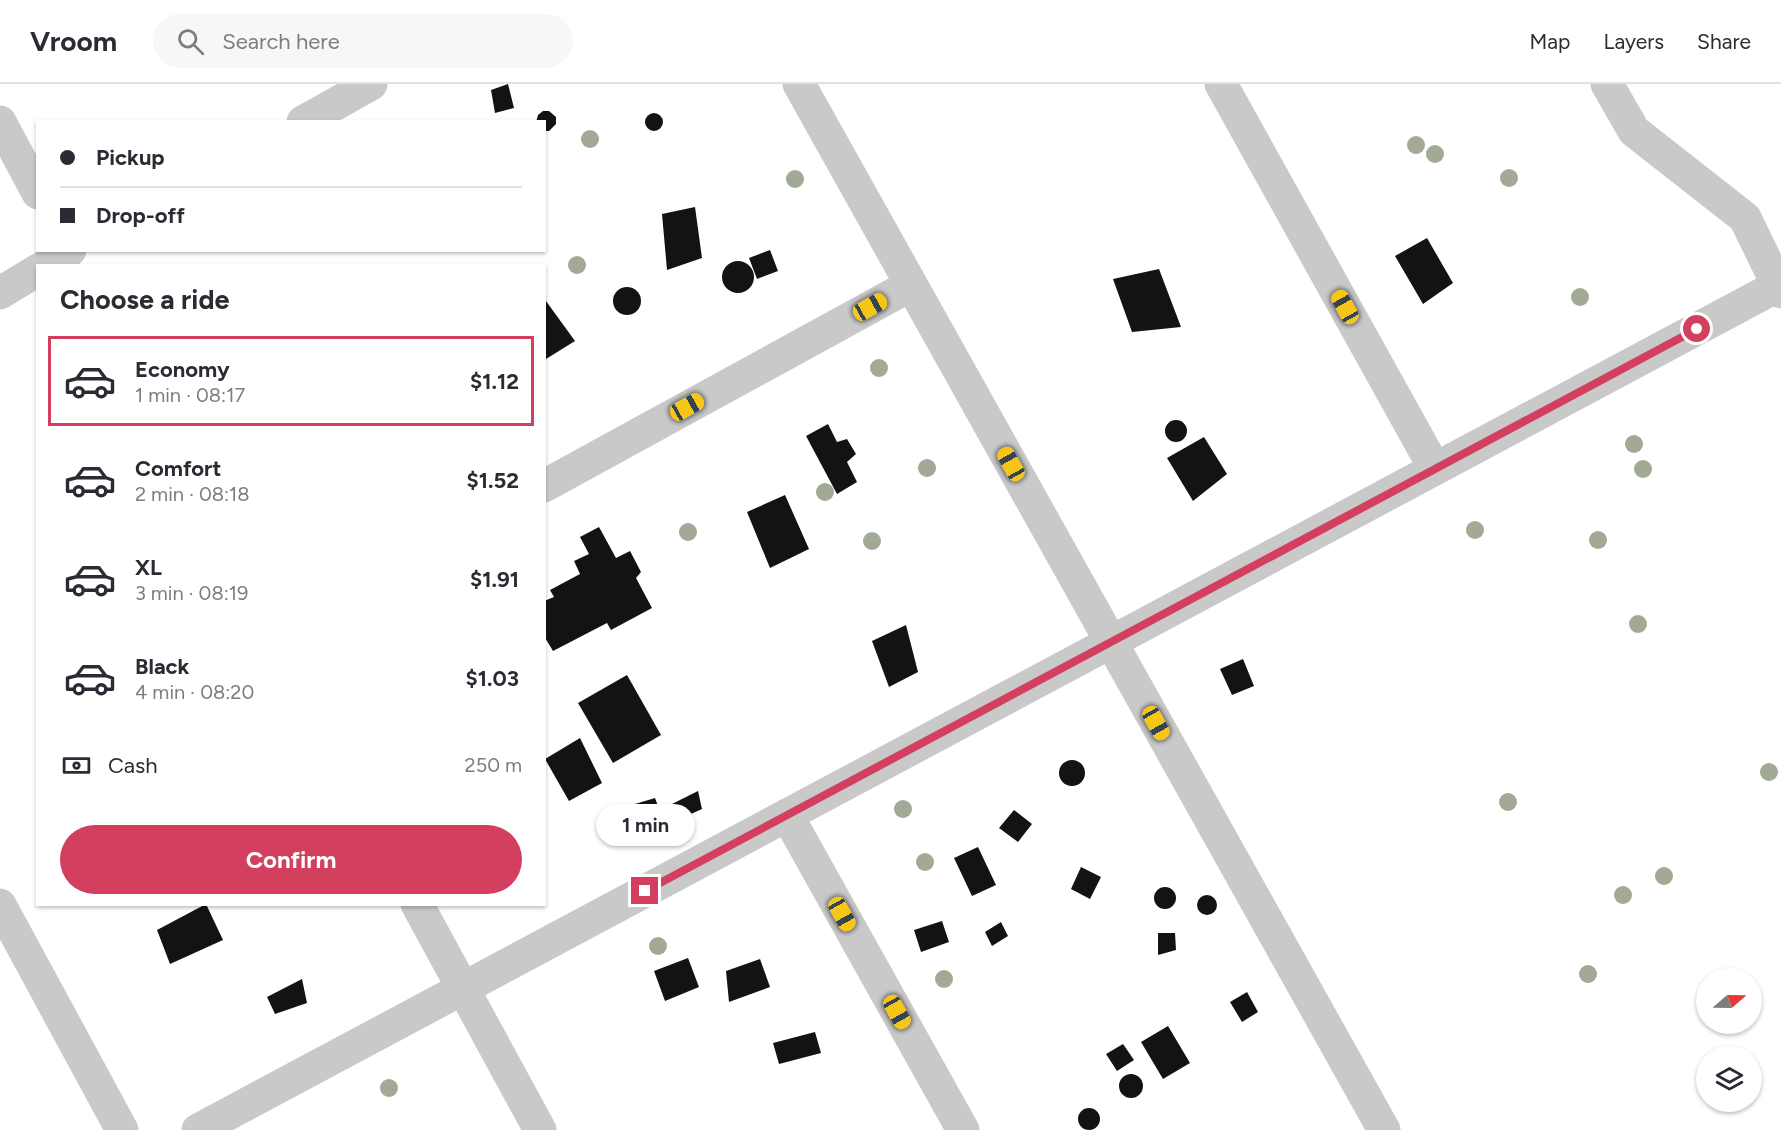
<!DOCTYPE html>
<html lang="en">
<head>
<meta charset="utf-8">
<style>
	:root { --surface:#fff; --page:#f7f7f7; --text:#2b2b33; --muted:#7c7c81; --line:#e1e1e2; --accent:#d33f5f }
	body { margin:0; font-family:Figtree,sans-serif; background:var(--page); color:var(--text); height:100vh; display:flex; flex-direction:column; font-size:22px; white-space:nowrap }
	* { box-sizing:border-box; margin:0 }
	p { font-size:20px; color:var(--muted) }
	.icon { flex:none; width:33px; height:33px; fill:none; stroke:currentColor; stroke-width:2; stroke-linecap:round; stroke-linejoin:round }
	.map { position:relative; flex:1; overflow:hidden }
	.panel { position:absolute; left:36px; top:180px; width:510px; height:642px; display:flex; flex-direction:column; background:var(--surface); border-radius:0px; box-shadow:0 2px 4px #0004 }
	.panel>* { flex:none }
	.banner { position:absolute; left:36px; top:36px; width:510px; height:132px; border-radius:0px; box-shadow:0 2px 4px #0004; display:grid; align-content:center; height:132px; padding:0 24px; background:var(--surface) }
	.needle { width:39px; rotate:70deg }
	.fabs { position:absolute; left:1696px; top:884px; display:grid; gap:12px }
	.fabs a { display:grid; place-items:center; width:66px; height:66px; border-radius:50%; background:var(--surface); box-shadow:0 2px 4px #0004; font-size:30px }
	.end { position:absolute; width:27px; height:27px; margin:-14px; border:8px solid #d33f5f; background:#fff; box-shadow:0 0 0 3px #fff }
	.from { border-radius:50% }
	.bubble { position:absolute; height:42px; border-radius:21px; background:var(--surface); box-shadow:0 2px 4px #0004; font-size:20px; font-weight:700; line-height:42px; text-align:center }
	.car { position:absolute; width:18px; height:36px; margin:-18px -9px; border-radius:8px; box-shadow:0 0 4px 2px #0007; background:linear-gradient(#f5c518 24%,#345 0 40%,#f5c518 0 76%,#345 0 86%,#f5c518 0) }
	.banner b { display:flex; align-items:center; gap:21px; height:57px; font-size:22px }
	.banner b+b { border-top:2px solid var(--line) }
	.banner i { width:15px; height:15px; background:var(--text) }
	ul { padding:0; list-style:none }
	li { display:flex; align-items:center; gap:18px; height:90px; margin:0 12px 9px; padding:0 12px; border:3px solid transparent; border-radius:0px }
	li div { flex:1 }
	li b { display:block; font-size:22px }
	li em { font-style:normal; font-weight:700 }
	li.selected { border-color:var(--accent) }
	li>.icon { width:54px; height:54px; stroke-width:1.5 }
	h2 { padding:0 24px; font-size:27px; line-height:72px }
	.pay { display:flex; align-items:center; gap:15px; height:66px; padding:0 24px; font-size:22px }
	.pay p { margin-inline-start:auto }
	.cta { display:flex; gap:12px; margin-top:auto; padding:12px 24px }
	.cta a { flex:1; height:69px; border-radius:36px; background:var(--accent); color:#fff; font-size:24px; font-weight:700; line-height:69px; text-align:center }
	header { display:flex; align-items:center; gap:36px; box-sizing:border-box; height:84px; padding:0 30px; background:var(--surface); border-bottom:2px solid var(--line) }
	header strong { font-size:28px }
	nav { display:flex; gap:33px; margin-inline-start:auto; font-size:21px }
	.search { width:420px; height:54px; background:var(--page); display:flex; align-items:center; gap:15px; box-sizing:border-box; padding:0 21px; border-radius:33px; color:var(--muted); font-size:22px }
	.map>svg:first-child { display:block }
	.building { fill:#131313 }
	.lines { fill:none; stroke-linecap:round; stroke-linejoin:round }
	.minor { stroke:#c9c9c9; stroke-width:33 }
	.tree { fill:#a2a995 }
	.route { stroke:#d33f5f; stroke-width:8 }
</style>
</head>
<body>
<header>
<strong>Vroom</strong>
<div class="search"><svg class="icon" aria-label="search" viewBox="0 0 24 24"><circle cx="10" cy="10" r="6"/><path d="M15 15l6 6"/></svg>Search here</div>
<nav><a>Map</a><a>Layers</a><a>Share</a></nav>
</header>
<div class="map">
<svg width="1781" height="1046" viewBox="0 0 1781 1046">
	<rect width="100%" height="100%" fill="#fff"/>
	<path class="building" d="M508 0 514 24 495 29 491 6Z
		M543 27H549L556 33V40L549 47H544V38H536L538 31Z
		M645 38a9 9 0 1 1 18 0a9 9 0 1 1-18 0Z
		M695 123 702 174 667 186 662 130Z
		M1427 154 1453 199 1423 220 1395 172Z
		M770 166 778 187 757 195 749 174Z
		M722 193a16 16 0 1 1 32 0a16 16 0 1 1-32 0Z
		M1159 185 1181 243 1132 248 1113 195Z
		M613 217a14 14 0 1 1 28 0a14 14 0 1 1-28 0Z
		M546 217 575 257 546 275 544 218Z
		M1165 347a11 11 0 1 1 22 0a11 11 0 1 1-22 0Z
		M828 340 837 358 847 355 856 370 847 378 857 398 837 410 806 352Z
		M1204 353 1227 390 1193 417 1167 374Z
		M785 411 809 465 770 484 747 428Z
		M599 443 616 474 630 467 641 488 636 494 652 524 611 546 607 539 553 567 544 552V517L554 513 550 506 580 490 574 477 589 470 580 453Z
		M906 541 918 588 889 603 872 557Z
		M1243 575 1254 602 1232 611 1220 585Z
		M627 591 661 651 613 679 578 619Z
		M580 654 602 699 569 717 545 675Z
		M1059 689a13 13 0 1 1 26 0a13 13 0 1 1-26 0Z
		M698 707 702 725 669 740 662 725Z
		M655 714 666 744 646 752 635 720Z
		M1014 726 1032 740 1018 758 999 744Z
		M978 763 996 801 972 812 954 774Z
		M1081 783 1101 793 1090 815 1071 805Z
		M1154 814a11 11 0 1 1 22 0a11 11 0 1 1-22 0Z
		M1197 821a10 10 0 1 1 20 0a10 10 0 1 1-20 0Z
		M206 820 223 856 170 880 157 846Z
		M942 837 949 858 921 868 914 846Z
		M1001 838 1008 852 992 862 985 848Z
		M1158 849H1175L1176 866 1158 871Z
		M688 874 699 903 665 917 654 887Z
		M760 875 770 903 729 918 726 887Z
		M302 895 307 919 275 930 267 913Z
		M1247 908 1258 928 1242 938 1230 918Z
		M1168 942 1190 979 1163 995 1141 958Z
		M815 948 821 969 779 980 773 959Z
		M1123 960 1134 976 1117 987 1106 970Z
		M1119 1002a12 12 0 1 1 24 0a12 12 0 1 1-24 0Z
		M1078 1035a11 11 0 1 1 22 0a11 11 0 1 1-22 0Z"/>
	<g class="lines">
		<path class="minor" d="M799 0 1384 1046
			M1221 0 1435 385
			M1607 0 1634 47 1745 134 1781 208
			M0 38 38 109
			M303 38 371 0
			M45 182 70 166
			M0 209 38 186
			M544 402 911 201
			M787 731 963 1046
			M417 820 540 1046
			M0 821 122 1046
			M198 1046 1781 200"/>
	</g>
	<g class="tree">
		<circle cx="590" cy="55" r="9"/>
		<circle cx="1416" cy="61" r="9"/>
		<circle cx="1435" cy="70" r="9"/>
		<circle cx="1509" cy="94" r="9"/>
		<circle cx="795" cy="95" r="9"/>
		<circle cx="577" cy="181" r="9"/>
		<circle cx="1580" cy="213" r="9"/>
		<circle cx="879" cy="284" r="9"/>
		<circle cx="1634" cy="360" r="9"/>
		<circle cx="927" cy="384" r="9"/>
		<circle cx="1643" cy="385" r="9"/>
		<circle cx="825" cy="408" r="9"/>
		<circle cx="1475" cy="446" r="9"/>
		<circle cx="688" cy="448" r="9"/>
		<circle cx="1598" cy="456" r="9"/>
		<circle cx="872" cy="457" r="9"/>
		<circle cx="1638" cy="540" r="9"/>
		<circle cx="1769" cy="688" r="9"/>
		<circle cx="1508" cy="718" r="9"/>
		<circle cx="903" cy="725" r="9"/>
		<circle cx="925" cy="778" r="9"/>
		<circle cx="1664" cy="792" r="9"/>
		<circle cx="1623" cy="811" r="9"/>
		<circle cx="658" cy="862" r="9"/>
		<circle cx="1588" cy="890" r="9"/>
		<circle cx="944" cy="895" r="9"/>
		<circle cx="389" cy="1004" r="9"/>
	</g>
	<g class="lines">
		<path class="route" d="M645 807 1697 245"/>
	</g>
</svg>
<div class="fabs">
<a><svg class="needle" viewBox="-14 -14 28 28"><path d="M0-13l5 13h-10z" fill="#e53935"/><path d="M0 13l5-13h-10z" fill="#7c7c81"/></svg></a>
<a><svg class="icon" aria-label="layers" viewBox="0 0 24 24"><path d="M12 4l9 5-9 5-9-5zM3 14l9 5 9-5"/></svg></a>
</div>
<i class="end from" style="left:1697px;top:245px"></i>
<i class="end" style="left:645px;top:807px"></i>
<div class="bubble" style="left:596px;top:720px;width:99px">1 min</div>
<i class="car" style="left:870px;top:223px;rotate:61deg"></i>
<i class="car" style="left:1345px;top:223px;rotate:331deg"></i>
<i class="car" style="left:687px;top:323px;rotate:61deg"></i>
<i class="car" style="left:1011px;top:380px;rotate:331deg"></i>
<i class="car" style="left:1156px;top:639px;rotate:151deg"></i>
<i class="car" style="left:842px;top:830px;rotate:151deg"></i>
<i class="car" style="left:897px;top:928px;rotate:151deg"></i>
<div class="banner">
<b><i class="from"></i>Pickup</b>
<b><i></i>Drop-off</b>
</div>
<section class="panel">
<h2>Choose a ride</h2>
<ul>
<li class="selected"><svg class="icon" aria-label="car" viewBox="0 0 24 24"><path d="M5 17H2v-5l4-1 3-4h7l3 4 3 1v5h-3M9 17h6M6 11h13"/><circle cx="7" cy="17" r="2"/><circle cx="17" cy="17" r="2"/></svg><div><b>Economy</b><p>1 min · 08:17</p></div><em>$1.12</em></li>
<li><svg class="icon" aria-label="car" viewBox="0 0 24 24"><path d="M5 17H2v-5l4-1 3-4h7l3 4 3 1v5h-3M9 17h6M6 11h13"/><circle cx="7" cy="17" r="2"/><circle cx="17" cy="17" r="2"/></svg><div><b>Comfort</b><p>2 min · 08:18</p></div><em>$1.52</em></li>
<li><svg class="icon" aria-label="car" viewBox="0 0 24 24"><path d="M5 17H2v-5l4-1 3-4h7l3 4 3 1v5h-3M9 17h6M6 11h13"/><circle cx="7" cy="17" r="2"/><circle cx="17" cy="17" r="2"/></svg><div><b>XL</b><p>3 min · 08:19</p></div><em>$1.91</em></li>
<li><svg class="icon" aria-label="car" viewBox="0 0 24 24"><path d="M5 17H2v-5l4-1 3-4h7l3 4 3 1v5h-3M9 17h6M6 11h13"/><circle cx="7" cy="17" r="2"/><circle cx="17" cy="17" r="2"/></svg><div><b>Black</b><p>4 min · 08:20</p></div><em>$1.03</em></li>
</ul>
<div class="pay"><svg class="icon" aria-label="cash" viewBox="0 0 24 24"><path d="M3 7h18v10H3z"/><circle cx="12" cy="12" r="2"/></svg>Cash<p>250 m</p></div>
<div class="cta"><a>Confirm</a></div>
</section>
</div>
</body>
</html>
